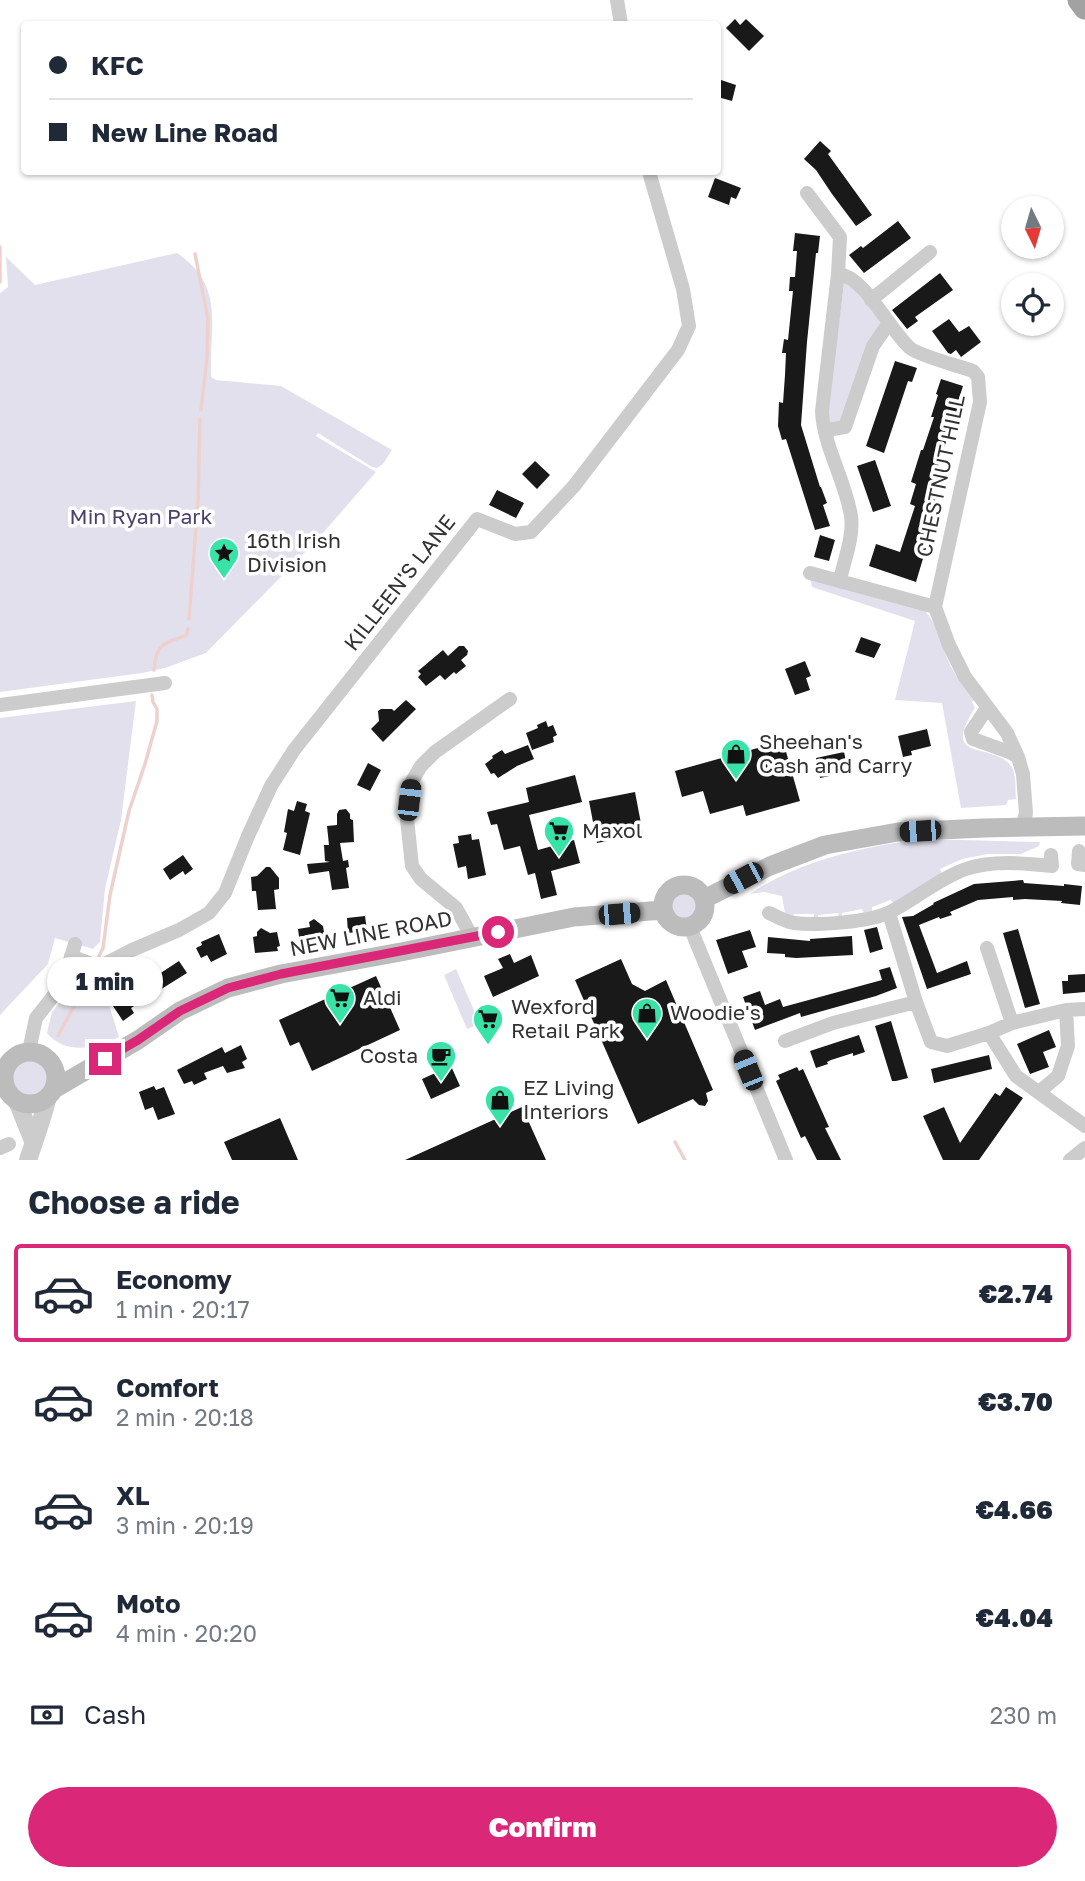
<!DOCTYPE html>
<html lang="en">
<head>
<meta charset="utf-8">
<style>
	:root { --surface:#fff; --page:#f6f6f7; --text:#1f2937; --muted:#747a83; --line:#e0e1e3; --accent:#db2777 }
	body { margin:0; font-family:"Golos Text",sans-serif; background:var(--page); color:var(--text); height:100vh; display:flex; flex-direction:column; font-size:26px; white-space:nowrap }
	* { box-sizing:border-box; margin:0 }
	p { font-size:23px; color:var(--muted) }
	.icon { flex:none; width:38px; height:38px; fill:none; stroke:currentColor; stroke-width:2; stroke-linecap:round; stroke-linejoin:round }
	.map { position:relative; height:1160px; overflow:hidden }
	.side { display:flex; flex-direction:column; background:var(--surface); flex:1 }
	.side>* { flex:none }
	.top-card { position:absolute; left:21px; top:21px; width:700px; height:154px; border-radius:7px; box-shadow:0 2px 5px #0004; display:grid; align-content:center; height:154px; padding:0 28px; background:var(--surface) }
	.needle { width:46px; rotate:175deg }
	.fabs { position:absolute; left:1001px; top:196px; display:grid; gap:14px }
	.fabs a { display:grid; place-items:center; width:63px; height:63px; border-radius:50%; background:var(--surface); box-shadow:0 2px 5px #0004; font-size:35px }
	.end { position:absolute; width:32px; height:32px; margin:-16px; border:9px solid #db2777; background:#fff; box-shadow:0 0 0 4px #fff }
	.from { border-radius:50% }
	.bubble { position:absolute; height:49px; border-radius:24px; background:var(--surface); box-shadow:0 2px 5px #0004; font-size:23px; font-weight:800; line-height:49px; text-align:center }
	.car { position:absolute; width:21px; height:42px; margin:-21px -10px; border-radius:9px; box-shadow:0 0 5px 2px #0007; background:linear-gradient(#222 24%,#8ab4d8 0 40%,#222 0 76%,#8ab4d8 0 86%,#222 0) }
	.top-card b { display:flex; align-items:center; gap:24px; height:66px; font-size:26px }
	.top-card b+b { border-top:2px solid var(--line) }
	.top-card i { width:18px; height:18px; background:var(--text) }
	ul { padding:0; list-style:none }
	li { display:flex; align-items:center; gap:21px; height:98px; margin:0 14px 10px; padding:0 14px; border:4px solid transparent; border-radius:7px }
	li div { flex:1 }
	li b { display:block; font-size:26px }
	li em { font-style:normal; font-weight:800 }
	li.selected { border-color:var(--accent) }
	li>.icon { width:63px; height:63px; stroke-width:1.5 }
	h2 { padding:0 28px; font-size:32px; line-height:84px }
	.pay { display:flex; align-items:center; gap:18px; height:77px; padding:0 28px; font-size:26px }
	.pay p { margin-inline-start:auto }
	.primary-button { display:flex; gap:14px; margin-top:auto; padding:14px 28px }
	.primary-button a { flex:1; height:80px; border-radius:42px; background:var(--accent); color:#fff; font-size:28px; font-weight:800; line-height:80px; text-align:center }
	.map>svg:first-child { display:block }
	.green { fill:#e3e0ee }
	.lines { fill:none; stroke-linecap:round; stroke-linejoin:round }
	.stream { stroke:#edd1cd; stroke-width:3.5 }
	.building { fill:#191919 }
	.minor { stroke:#ccc; stroke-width:14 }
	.tertiary { stroke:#ccc; stroke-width:18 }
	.secondary { stroke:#bcbcbc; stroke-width:19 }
	.trunk { stroke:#a2a2a2; stroke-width:23 }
	.route { stroke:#db2777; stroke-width:9 }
	.labels { text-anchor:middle; stroke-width:7; stroke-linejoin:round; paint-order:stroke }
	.street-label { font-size:21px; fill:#323232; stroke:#fff }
	.park-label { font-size:21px; fill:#4b3f6e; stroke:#fff }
	.poi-label { font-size:21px; fill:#323232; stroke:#fff; text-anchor:start }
</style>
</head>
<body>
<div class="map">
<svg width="1085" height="1160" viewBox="0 0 1085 1160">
	<rect width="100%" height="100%" fill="#fff"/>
	<path class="green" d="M177 253C226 286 209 327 211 377L216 380 281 386 392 450 383 464 377 468 372 467 318 433 316 436 376 472 316 541 206 653 165 668 142 673 0 692V293L8 287 6 257 35 285Z
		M844 283H851L880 320 882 325 840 423H831L827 419Z
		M810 578 925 611C937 624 941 645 949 662 955 676 965 688 974 700L972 702 975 708C939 764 993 741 1011 766 1017 775 1015 789 1016 799L1008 800 1006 805 961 808 942 703 895 700 915 621 812 587Z
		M136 701 121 820 105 889 100 942 93 949 55 938 48 964 0 1015V718Z
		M961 840 1040 842 1039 846 1021 854H988L962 859 940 869 942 874 893 903 891 900 872 907V911L864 913 862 909 842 913V917L839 918 838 913 818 915V919H814V914H794L793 918 785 913 782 896 764 892 750 894C792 865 852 849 902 842 921 839 942 840 961 840Z
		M671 906a14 14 0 1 1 28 0a14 14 0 1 1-28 0Z
		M79 969 106 977V995L119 1037C97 1049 65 1055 47 1033L52 1012 65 996Z
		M456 969 480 1024 467 1029 444 975Z
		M13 1079a18 18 0 1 1 36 0a18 18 0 1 1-36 0Z"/>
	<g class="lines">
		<path class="stream" d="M0 247V282
			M195 254 208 319 207 357 201 410
			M189 619 198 501 200 419
			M154 670C156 644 162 644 185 636L187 634 188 629
			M99 956 103 948 110 895 129 811 145 764 157 721V709L153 702 152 695
			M58 1036 90 976
			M675 1142 685 1160"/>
	</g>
	<path class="building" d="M735 19 740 25 746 19 764 36 749 51 726 28Z
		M718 79 736 85 732 101 718 97Z
		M820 141 831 151 828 154 872 215 856 226 832 194 816 170 804 159Z
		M715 178 741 188 736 199 731 197 729 205 708 197Z
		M898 221 911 238 864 273 849 255 861 246 863 248Z
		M795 233 820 236 818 253H816L807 342 801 425 820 487H821L827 503 823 505 830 526 815 530 786 439 782 440 778 426 779 402 783 403 785 375 786 353H782L784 339 788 340 793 291H789L790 277H795L797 251H793Z
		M940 273 953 290 915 317 918 321 907 329 892 310Z
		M949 319 959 332 969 326 981 342 961 357 956 350 951 354 948 353 932 331Z
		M895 361 917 368 912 382 908 381 884 453 866 446Z
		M941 379 963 386 956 408 958 409 941 456 931 495 936 497 931 513 936 515 916 582 869 566 876 544 900 552 915 506 910 504 916 484 911 482 921 450H923L934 417H931L938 395 936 394Z
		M875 460 891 506 873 512 857 466Z
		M535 461 550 475 537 489 522 474Z
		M497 490 524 503 516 518 489 505Z
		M820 535 835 540 829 561 814 557Z
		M861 637 881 644 874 658 855 652Z
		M459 646H464L468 651 467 655 461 660 466 666 456 674 454 672 445 680 440 675 426 686 418 677 421 674 418 671 443 650 448 656Z
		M805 661 811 676 806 678 810 690 795 695 785 669Z
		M406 700 416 709 383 742 371 729 379 721 378 711 381 709H392L394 711Z
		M546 721 548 727 553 725 557 735 553 737 554 742 532 750 526 733 538 728 537 725Z
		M927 729 931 746 911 751 912 755 903 757 898 736Z
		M783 741 800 801 746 816 743 805 710 814 703 791 682 797 675 771Z
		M528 745 534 759 517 766 498 778 494 773 491 774 485 764 493 758 492 756 502 750 505 754Z
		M844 752 848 769 829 773 830 776 820 778 816 758Z
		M368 763 381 770 370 791 357 785Z
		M575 775 582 802 529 815 538 850 574 840 580 863 551 871 557 895 541 899 535 873 528 875 520 846 504 850 497 824 491 825 487 812 529 802 526 788Z
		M635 792 643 834 597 843 589 801Z
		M297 801 307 804 305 811 310 813 300 855 283 850 287 833 284 832 288 809 294 811Z
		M346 809 350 814V819L353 820 354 842 340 843 343 861 348 860 349 867 346 868 349 888 332 890 329 871 309 874 307 864 330 862 325 861 324 845H329L327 826 337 825V814L339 810Z
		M471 834 472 840 479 839 486 875 468 879 466 866 458 868 453 844 459 843 458 836Z
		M183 855 193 869 185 875 183 871 170 880 163 869Z
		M266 867H270L279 878V889L274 890 276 909 258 910 256 891H252L251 877 257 876Z
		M1023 880 1024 883 1064 886V884L1082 886 1080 905 1061 903 1062 901 1025 899 1013 900V897L978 900 950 912 952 915 940 919 939 917 919 925 937 973 967 961 971 974 927 989 902 917 913 916 934 904 933 903 974 884Z
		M365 916 367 931 348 933 347 918Z
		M314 919 323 926 325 939 314 941V945L305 946 304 943 300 944 298 929 310 927 309 922Z
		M877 927 883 949 870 953 864 930Z
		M261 928 270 933 277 932 280 946 277 947 278 951 255 953 253 937 257 936V932Z
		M1018 929 1040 1004 1025 1008 1003 933Z
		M750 930 756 947 742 951 748 967 728 974 716 940Z
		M219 934 227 954 211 962 207 955 201 958 196 948 202 945 201 942Z
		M852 936 853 955 796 958 785 957V954L767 953 768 937 810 941V939Z
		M510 954 514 963 531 955 539 976 493 997 484 976 503 968 498 959Z
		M621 959 632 984 645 991 666 980 713 1090 706 1093 708 1101 705 1106 699 1105 693 1099 638 1124 575 980Z
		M179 961 187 973 131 1008 134 1013 123 1021 113 1006 126 997 124 993 149 977 150 980Z
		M890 967 897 988 876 996 801 1017 800 1013 755 1030 743 997 760 991 765 1005 780 999 783 1007 882 980 879 970Z
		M1085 974V992L1063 994 1062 981H1068V975Z
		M376 976 400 1030 312 1071 299 1042 290 1046 279 1020Z
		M891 1021 908 1078 896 1081H892L875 1026Z
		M1049 1030 1056 1047 1043 1052 1049 1067 1030 1074 1017 1044Z
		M859 1035 865 1052 853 1056V1053L831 1060 827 1062 828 1064 816 1068 810 1051Z
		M241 1045 247 1059 242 1062 245 1068 227 1073 223 1066 204 1073 207 1079 194 1085 192 1081 184 1084 177 1070 222 1047 225 1053Z
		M989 1055 992 1069 934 1083 931 1069Z
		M451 1066 460 1086 431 1099 422 1079Z
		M797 1067 799 1071 803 1069 829 1127 825 1128 841 1160H817L805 1136 801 1138 776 1081 780 1079 778 1075Z
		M154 1086 156 1090 164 1087 175 1114 158 1120 153 1107 145 1110 139 1092Z
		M1006 1087 1023 1098 979 1160H943L923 1116 944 1107 960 1143 995 1093 1000 1096Z
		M522 1107 546 1160H405Z
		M280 1118 298 1160H232L224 1142Z"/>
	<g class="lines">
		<path class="minor" d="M617 0 621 24
			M807 193 840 237 838 274 822 411C823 445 846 482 851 516 854 537 844 560 840 580
			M838 274C865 276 889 330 910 348 922 357 957 365 973 371L978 377 980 402 935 607 949 645 965 677 1007 733 1018 757 1023 774 1026 813 1022 827
			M871 300 930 252
			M826 433 833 429 845 427 873 346 889 323
			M810 573 935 607
			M0 705 165 683
			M987 708 971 732 973 739 1009 752 1018 757
			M1079 851 1078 864 1085 865
			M769 913C776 916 785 922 794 923 817 926 870 922 890 912 916 899 938 879 966 869 992 860 1024 863 1052 866L1051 855
			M889 913 916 1002 931 1042 947 1046 989 1033 1012 1023 1066 1010 1085 1009
			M690 927 786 1160
			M472 937 456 908 421 879 412 866 407 819 411 783 421 766 435 752 510 699
			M987 948 1012 1023
			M71 956 99 967 132 950 179 930 209 913 225 893 248 836 271 786 294 750 477 519 515 534 531 532 574 486 678 350 689 326 683 289 649 172
			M989 1033 1016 1076 1085 1126
			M785 1041 833 1023 916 1002
			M29 1051 36 1018 58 990 65 977 75 944
			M1039 1092 1058 1076 1068 1046 1066 1010
			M0 1148 9 1144
			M1070 1160 1085 1148"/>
		<path class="tertiary" d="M17 1101 33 1141
			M28 1160C35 1139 43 1118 48 1096"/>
		<path class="secondary" d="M663 906a21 21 0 1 1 42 0a21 21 0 1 1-42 0Z
			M704 899 770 866 825 845 898 832 984 828 1085 826
			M4 1078a26 26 0 1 1 52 0a26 26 0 1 1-52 0Z
			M54 1089 138 1040 180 1011 228 988 281 974 406 951 574 917 663 910"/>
		<path class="trunk" d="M1079 0 1085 8"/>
	</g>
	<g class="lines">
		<path class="route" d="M105 1059 138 1040 180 1011 228 988 281 974 498 932"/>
	</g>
	<defs>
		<g id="sight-pin" transform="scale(1.575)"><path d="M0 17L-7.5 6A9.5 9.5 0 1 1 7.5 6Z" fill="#39e3a8" stroke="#fff"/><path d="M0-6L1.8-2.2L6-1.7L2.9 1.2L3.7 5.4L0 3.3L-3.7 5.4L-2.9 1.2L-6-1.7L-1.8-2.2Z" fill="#111"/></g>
		<g id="shop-pin" transform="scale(1.575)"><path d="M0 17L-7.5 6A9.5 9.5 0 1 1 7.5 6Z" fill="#39e3a8" stroke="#fff"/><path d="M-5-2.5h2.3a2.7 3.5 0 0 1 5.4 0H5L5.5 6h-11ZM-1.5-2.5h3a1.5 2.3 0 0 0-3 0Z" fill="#111"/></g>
		<g id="supermarket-pin" transform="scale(1.575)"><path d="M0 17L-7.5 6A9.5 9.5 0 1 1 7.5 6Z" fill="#39e3a8" stroke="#fff"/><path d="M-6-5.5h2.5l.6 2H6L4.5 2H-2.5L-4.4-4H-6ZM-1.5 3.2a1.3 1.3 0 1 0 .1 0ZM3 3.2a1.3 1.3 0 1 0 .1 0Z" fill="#111"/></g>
		<g id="cafe-pin" transform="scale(1.575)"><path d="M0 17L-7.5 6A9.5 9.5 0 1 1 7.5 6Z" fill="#39e3a8" stroke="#fff"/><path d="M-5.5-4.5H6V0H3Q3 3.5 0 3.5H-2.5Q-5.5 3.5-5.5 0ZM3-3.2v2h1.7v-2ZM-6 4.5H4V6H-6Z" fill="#111"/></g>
	</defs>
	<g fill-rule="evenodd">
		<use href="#sight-pin" x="224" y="553"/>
		<use href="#shop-pin" x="736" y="754"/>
		<use href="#supermarket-pin" x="559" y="831"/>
		<use href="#supermarket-pin" x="340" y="998"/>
		<use href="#shop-pin" x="647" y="1013"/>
		<use href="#supermarket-pin" x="488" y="1019"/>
		<use href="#cafe-pin" x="441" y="1056"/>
		<use href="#shop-pin" x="500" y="1100"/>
	</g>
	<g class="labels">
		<g class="street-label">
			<text transform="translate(941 476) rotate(-78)" y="7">CHESTNUT HILL</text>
			<text transform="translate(400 583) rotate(-52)" y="7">KILLEEN'S LANE</text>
			<text transform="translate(371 934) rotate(-11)" y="7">NEW LINE ROAD</text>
		</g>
		<g class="park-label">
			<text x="141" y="524">Min Ryan Park</text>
		</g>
		<g class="poi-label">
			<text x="247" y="548">16th Irish<tspan x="247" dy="24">Division</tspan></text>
			<text x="759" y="749">Sheehan's<tspan x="759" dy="24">Cash and Carry</tspan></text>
			<text x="582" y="838">Maxol</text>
			<text x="363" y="1005">Aldi</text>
			<text x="511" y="1014">Wexford<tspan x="511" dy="24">Retail Park</tspan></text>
			<text x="670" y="1020">Woodie's</text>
			<text x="418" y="1063" text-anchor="end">Costa</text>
			<text x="523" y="1095">EZ Living<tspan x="523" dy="24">Interiors</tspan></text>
		</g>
	</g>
</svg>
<div class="fabs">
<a><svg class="needle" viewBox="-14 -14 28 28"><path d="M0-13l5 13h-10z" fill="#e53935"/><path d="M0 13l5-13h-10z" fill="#747a83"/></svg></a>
<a><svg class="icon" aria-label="locate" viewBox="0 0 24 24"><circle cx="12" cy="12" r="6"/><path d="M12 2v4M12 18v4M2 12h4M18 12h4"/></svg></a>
</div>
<i class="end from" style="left:498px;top:932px"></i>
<i class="end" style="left:105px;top:1059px"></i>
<div class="bubble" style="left:47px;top:957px;width:116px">1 min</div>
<i class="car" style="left:409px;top:800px;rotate:7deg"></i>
<i class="car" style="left:920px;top:831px;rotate:266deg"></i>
<i class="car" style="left:743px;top:878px;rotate:242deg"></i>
<i class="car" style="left:619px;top:914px;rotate:85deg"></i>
<i class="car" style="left:748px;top:1070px;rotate:338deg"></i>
<div class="top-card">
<b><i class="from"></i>KFC</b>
<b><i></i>New Line Road</b>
</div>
</div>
<section class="side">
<h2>Choose a ride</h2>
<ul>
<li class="selected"><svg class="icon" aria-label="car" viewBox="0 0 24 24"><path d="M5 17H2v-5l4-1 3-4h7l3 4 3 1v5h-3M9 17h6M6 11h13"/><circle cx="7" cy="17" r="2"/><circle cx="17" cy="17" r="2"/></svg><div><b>Economy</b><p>1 min · 20:17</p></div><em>€2.74</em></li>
<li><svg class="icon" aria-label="car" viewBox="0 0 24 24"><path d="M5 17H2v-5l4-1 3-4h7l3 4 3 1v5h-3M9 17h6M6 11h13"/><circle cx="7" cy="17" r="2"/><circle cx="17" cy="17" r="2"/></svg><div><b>Comfort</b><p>2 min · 20:18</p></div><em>€3.70</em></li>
<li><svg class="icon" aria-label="car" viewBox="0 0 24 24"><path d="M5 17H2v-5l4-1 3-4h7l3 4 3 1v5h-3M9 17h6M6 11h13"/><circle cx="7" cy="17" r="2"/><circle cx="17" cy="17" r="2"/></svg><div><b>XL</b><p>3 min · 20:19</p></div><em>€4.66</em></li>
<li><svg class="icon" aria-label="car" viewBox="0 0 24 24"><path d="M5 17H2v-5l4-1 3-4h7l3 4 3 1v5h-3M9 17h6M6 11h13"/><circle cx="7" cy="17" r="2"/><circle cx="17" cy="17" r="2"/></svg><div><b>Moto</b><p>4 min · 20:20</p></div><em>€4.04</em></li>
</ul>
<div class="pay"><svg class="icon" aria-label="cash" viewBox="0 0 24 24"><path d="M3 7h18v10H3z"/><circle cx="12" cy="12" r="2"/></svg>Cash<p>230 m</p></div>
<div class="primary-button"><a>Confirm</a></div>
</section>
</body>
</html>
